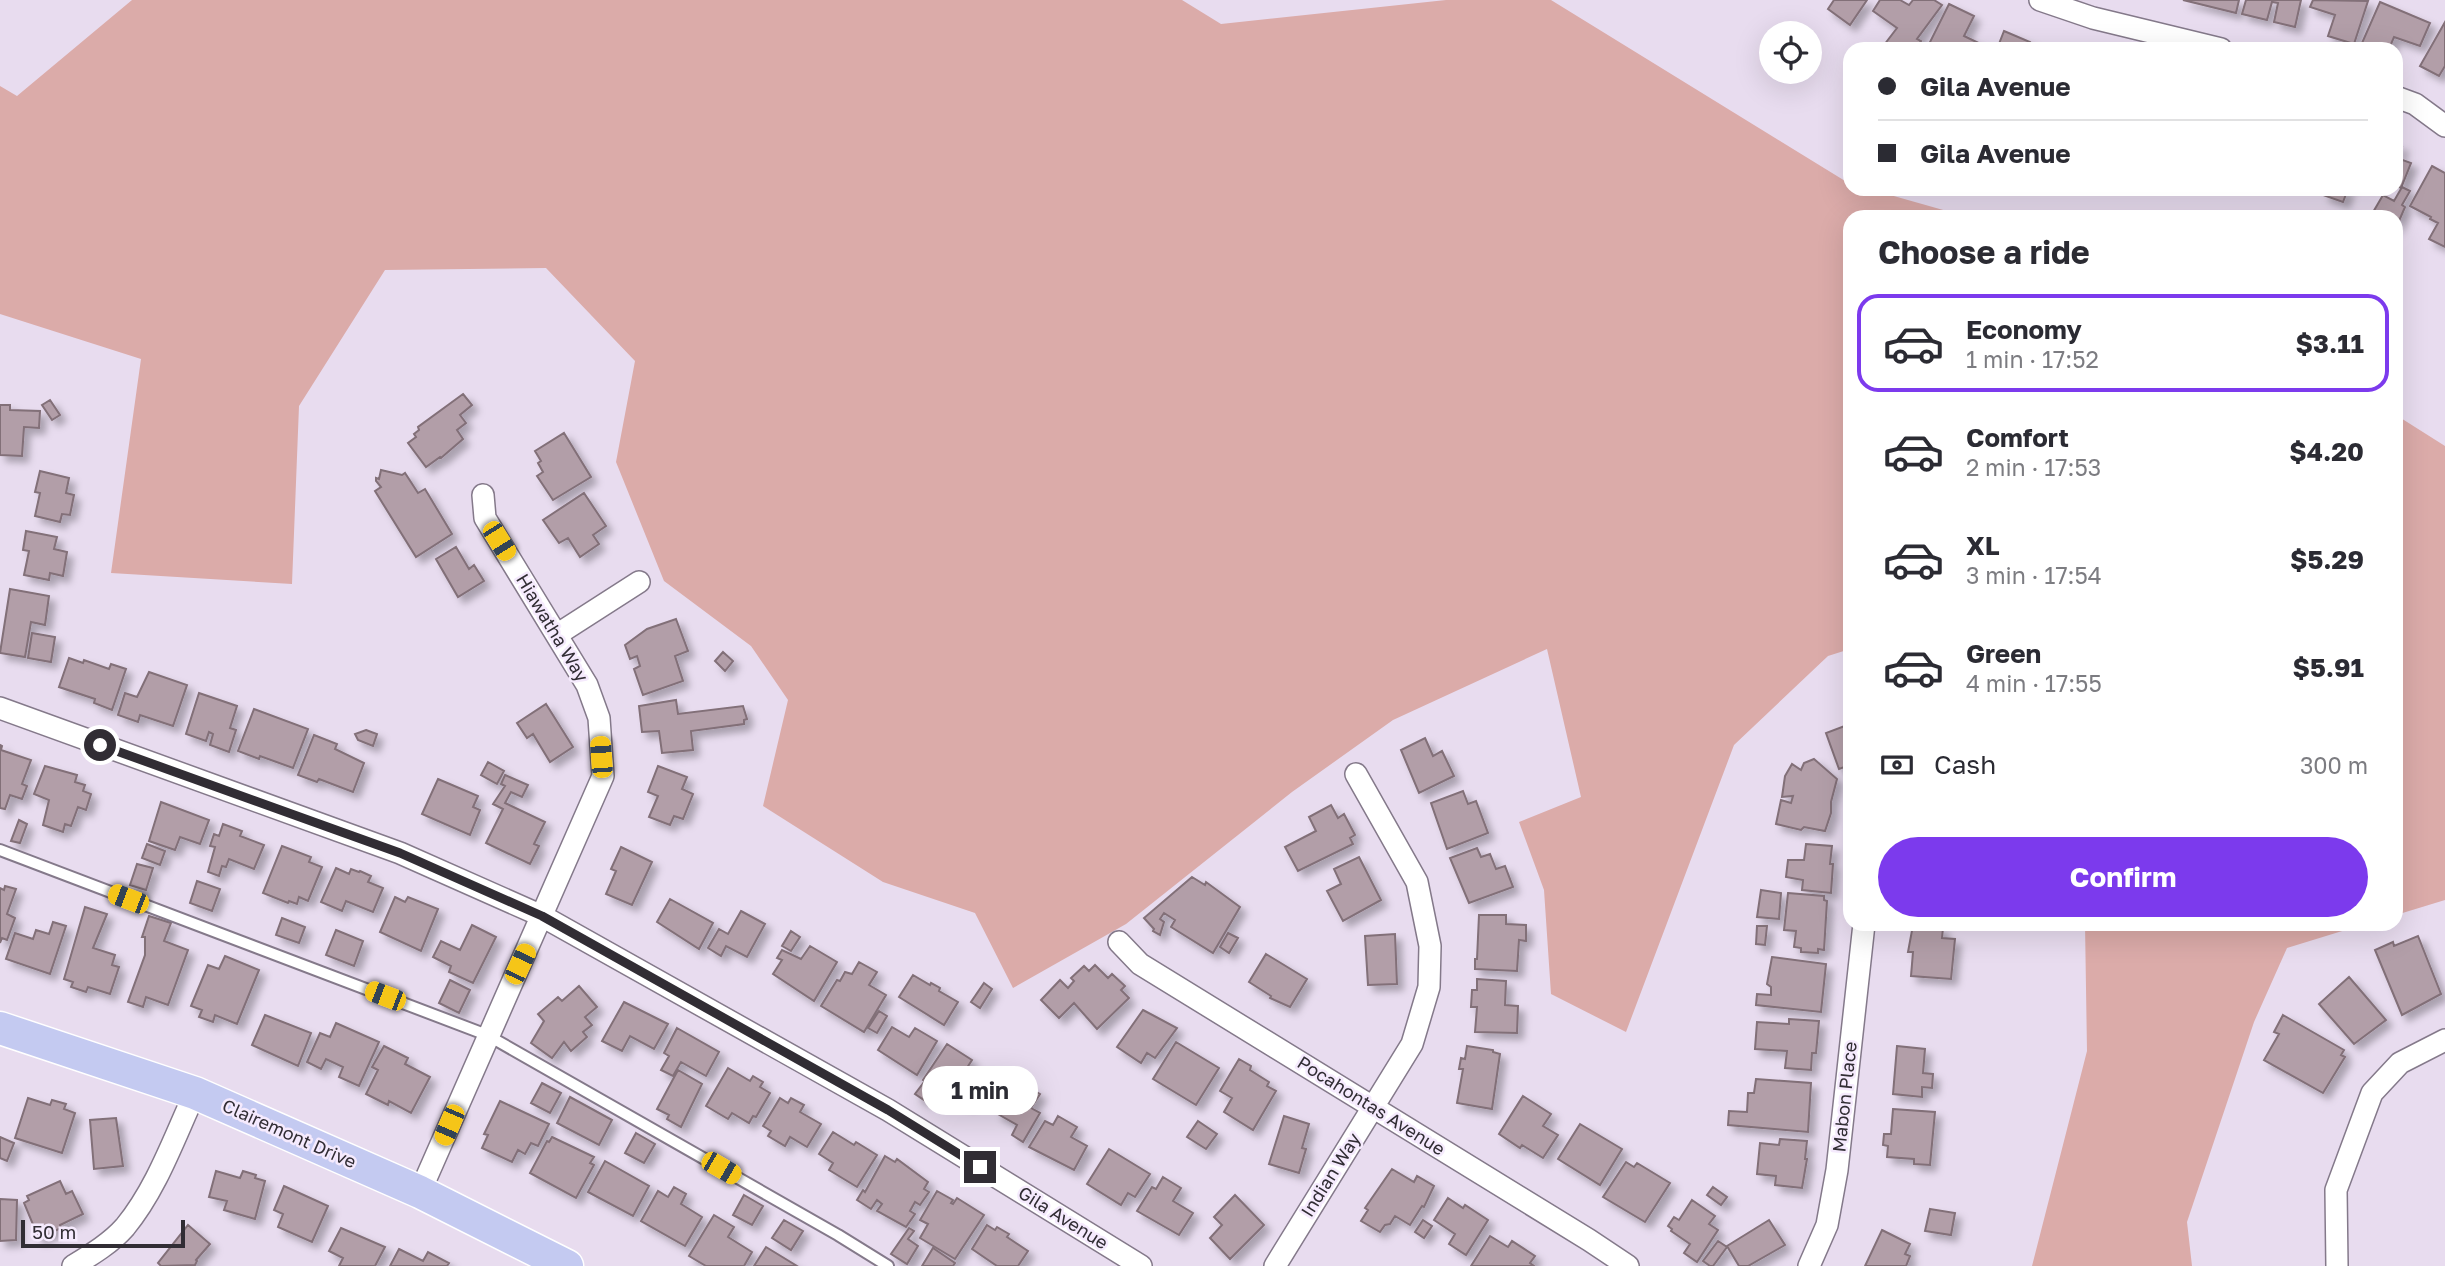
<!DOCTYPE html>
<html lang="en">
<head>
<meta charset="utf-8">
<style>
	:root { --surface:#fff; --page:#f7f7f7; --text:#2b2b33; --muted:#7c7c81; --line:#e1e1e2; --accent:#7c3aed }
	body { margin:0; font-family:"Golos Text",sans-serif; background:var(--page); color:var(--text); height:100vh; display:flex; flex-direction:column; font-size:26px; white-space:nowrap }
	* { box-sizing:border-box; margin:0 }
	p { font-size:23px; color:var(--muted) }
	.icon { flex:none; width:38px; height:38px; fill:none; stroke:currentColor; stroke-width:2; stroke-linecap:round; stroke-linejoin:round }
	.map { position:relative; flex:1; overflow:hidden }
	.side { position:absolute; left:1843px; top:210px; width:560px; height:721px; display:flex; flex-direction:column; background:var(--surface); border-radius:21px; box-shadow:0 7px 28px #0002 }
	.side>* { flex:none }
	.banner { position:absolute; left:1843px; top:42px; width:560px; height:154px; border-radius:21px; box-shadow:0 7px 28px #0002; display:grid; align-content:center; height:154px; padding:0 35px; background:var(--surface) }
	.buttons { position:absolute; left:1759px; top:21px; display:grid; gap:14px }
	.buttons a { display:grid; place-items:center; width:63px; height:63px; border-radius:50%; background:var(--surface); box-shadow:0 7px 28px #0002; font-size:35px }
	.scale { position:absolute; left:21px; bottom:18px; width:164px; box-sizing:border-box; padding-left:7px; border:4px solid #312d34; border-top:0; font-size:19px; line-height:24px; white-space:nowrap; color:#312d34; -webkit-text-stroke:5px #f5eafd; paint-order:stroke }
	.end { position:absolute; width:32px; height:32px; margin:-16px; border:9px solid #312d34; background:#fff; box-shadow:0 0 0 4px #fff }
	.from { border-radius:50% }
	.bubble { position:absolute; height:49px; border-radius:24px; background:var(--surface); box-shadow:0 7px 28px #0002; font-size:23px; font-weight:700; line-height:49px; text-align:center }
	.car { position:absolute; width:21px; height:42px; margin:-21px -10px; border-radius:9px; box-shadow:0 0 5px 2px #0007; background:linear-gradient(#f5c518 24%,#345 0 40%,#f5c518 0 76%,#345 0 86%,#f5c518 0) }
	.banner b { display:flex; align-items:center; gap:24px; height:66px; font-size:26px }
	.banner b+b { border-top:2px solid var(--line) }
	.banner i { width:18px; height:18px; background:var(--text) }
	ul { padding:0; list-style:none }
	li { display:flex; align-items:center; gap:21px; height:98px; margin:0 14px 10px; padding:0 21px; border:4px solid transparent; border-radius:21px }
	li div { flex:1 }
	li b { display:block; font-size:26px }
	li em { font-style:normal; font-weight:700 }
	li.current { border-color:var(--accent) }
	li>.icon { width:63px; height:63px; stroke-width:1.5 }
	h2 { padding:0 35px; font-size:32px; line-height:84px }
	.pay { display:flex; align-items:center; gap:18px; height:77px; padding:0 35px; font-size:26px }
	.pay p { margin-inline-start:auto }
	.cta { display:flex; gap:14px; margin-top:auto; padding:14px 35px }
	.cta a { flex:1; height:80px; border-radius:42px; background:var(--accent); color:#fff; font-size:28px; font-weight:700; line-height:80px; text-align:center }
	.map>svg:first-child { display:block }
	.green { fill:#dbaba9 }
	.building { fill:#b29ea8; stroke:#826f78; stroke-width:2; filter:url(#shadow) }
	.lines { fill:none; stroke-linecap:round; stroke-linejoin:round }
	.service-casing { stroke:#84798a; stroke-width:14 }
	.minor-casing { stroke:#84798a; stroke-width:24 }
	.primary-casing { stroke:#fff; stroke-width:35 }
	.service { stroke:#fff; stroke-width:10 }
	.minor { stroke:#fff; stroke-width:21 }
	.primary { stroke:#c4caf1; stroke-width:32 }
	.route { stroke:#312d34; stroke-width:9 }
	.labels { text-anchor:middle; stroke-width:5; stroke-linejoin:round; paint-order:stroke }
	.street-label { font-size:18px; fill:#312d34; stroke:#f5eafd }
</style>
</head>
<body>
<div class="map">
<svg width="2445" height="1266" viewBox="0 0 2445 1266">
	<defs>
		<filter id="shadow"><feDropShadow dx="6" dy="6" stdDeviation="3.5" flood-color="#0004"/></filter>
	</defs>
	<rect width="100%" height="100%" fill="#e8dcef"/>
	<path class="green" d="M132 0H1182L1221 24 1446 0H1551L1850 184V189H1869L1968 217H1850V649L1828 656 1734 745 1626 1032 1551 994 1544 890 1519 822 1581 797 1547 649 1393 720 1292 792 1126 924 1013 988 975 913 883 882 763 806 788 700 751 646 664 581 616 462 635 361 546 268 385 270 299 406 292 584 111 573 141 359 0 314V86L17 96Z
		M2396 415 2445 446V900L2396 915Z
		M2085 924H2365L2287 948 2254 1022 2187 1222 2192 1266H2032L2087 1051Z"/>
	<path class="building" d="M1834 0H1867L1850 25 1828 9Z
		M1880 0H1900L1909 5 1913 0H1934L1942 5 1917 39 1921 41 1915 49H1889L1884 45 1897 28 1873 11Z
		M2183 0H2239L2236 13Z
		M2246 0H2301L2295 27 2274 22 2278 3 2272 2 2267 20 2242 14Z
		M2313 0 2368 1 2354 44 2328 36 2335 15 2310 7Z
		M2380 2 2430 23 2420 46 2394 37 2389 49H2375L2362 43Z
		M1949 4 1974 16 1964 36 1987 47 1986 49H1929L1928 46Z
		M2445 22V66L2439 76 2420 66Z
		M2004 31 2030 42 2029 45 2037 49H1997Z
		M2396 144 2402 147 2397 158 2411 163 2401 188 2396 185Z
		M2432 166 2445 173V247L2429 239 2438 223 2430 219 2431 217 2410 206Z
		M2402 187 2410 191 2402 205 2405 207 2396 228V217H2377L2372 214 2383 195 2394 201Z
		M2326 189H2348L2343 202 2323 195Z
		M463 394 472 405 460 415 466 423 457 430 463 439 441 458 440 457 426 467 408 443 416 437 414 434 419 430 418 427Z
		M50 400 60 415 52 420 42 405Z
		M0 405H10V410L40 411 39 428 24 427 22 456 0 455Z
		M564 433 591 477 553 500 537 476 543 472 538 463 541 461 535 451Z
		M381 470 402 475 405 473 418 493 425 489 452 534 416 557 375 491 381 487 376 481V478L379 479Z
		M40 471 69 478 66 493 74 495 70 515 62 514 60 522 35 516 40 493 35 492Z
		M584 493 606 526 593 535 599 544 580 557 568 538 559 543 543 520Z
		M26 531 57 537 54 549 67 552 63 576 50 573 49 580 24 575 29 551 23 550Z
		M456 547 469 569 474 565 484 581 458 597 436 559Z
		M10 589 49 596 45 625 31 622 25 657 0 653Z
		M676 619 688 651 675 656 683 681 643 695 634 669 640 666 637 656 630 659 625 645 647 629Z
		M32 633 55 637 51 662 28 658Z
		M723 652 733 661 725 671 715 661Z
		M69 658 83 663 84 660 109 669 111 664 126 669 112 710 94 703 95 699 59 687Z
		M149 672 187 685 173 726 140 715 138 722 118 715 125 693 137 697Z
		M199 693 237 706 230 728 236 730 229 752 210 745 213 734 209 732 206 741 186 734Z
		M676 700 678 714 743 706 747 719 744 720V724L691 731 693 750 662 753 659 731 642 732 639 706Z
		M546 704 573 747 550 762 533 734 527 738 517 723Z
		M254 709 308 729 293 768 260 756 259 759 238 751Z
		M1850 724V765L1839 769 1826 733Z
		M366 730 377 734 373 746 358 740 355 734Z
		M314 735 337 744 335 749 364 763 353 792 319 779 317 782 298 775Z
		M1425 738 1433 756 1442 751 1454 776 1419 793 1401 750Z
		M0 745 2 746 1 750 31 760 22 784 27 786 22 799 10 795 5 809 0 808Z
		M1814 759 1837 779 1831 802V813L1825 831 1804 827 1801 830 1776 824 1781 800 1791 803 1793 796 1782 797 1785 776 1792 764 1801 770 1804 763Z
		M488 762 504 771 497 784 481 775Z
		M45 766 77 775 75 782 85 785 83 791 91 794 86 810 78 807 71 826 65 824 63 832 43 825 49 800 34 794Z
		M658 766 687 777 682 789 693 794 683 819 674 816 670 825 649 817 658 796 648 792Z
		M505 775 528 785 522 797 511 792 505 803 545 822 534 844 539 846 530 864 486 843 503 809 493 804 505 786 501 784Z
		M438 779 478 796 473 807 480 810 470 835 422 814Z
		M1463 791 1468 804 1476 801 1488 833 1447 849 1431 803Z
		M161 802 209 820 200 844 180 837 175 850 149 841Z
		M1331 805 1338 818 1344 814 1355 835 1350 838 1353 844 1298 871 1285 847 1316 831 1309 817Z
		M19 820 27 824 20 843 11 841Z
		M223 824 242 831 240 836 264 845 254 869 229 859 226 867 222 866 219 876 208 872 215 847 210 846 214 834 219 836Z
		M147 844 165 851 160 865 142 858Z
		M1806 844 1832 846 1830 864H1833L1831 893 1802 890 1803 880 1786 877 1788 860H1804Z
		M282 846 311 857 309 862 322 867 308 901 299 897 297 904 289 901 288 903 263 893Z
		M621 847 652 862 632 905 606 894 616 871 611 869Z
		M1477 848 1481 857 1490 854 1496 869 1505 866 1513 887 1469 903 1450 858Z
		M1359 857 1381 900 1343 921 1327 891 1341 884 1334 869Z
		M137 864 153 868 146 890 130 885Z
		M336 868 349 874 351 869 359 872 360 871 371 876 368 882 383 888 373 912 346 901 342 911 321 902Z
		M1192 877 1205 885 1206 882 1240 907 1213 953 1171 927 1175 920 1164 913 1160 919 1164 922 1160 935 1153 931 1154 929 1144 918Z
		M197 881 220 889 212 911 190 903Z
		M5 886 16 889 7 914 15 918 7 940 2 938 0 943V888L4 890Z
		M1761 890 1781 893 1779 919 1757 917Z
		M1788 893 1824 896V900L1827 901 1824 950 1818 949V953L1801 952V948L1794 947 1796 931 1784 930Z
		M395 897 405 902 408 897 438 909 421 951 380 932Z
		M670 899 713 923 699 949 657 922Z
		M85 907 107 914 93 948 115 955 112 965 119 967 110 994 88 987 86 992 71 987 73 982 64 979Z
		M741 911 765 924 747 957 726 946 721 956 708 948 719 929 728 934Z
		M1479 915H1506V924L1526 925V941L1519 940 1517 971 1475 969V959H1477Z
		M149 916 171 923 164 941 188 950 168 1005 146 997 143 1007 128 1002 145 955V937H142Z
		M282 918 305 927 299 943 276 935Z
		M53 922 66 926 50 974 6 959 15 933 33 939 36 930 49 934Z
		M472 925 496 937 473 983 449 972 451 966 433 957 441 941 460 950Z
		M1913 925 1943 928 1942 938 1955 939 1951 979 1911 976 1913 952H1908Z
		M1757 926H1767L1765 945 1756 944Z
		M336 930 363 941 354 966 326 955Z
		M791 931 800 937 791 951 782 946Z
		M1228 933 1238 938 1229 953 1220 947Z
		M1395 934 1397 984 1368 985 1365 936Z
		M2418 936 2441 994 2402 1015 2375 950 2393 942 2394 946Z
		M810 946 837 962 814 1001 773 974 782 960 777 958 782 950 801 959Z
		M1266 954 1307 979 1290 1007 1270 998 1271 996 1249 982Z
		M225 956 259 970 237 1024 215 1015 213 1022 199 1017 202 1010 191 1006 208 965 219 969Z
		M1772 957 1826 964 1821 1012 1756 1005 1757 994 1771 995V987L1767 984Z
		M859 962 877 972 869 985 886 995 864 1032 821 1006 837 980 840 981 845 972 852 974Z
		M1095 965 1108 978 1112 974 1125 986 1121 990 1129 998 1097 1029 1074 1003 1059 1018 1041 1000 1060 980 1068 988 1074 981 1071 978 1084 966 1089 971Z
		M913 975 930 985 931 983 940 988 939 991 958 1002 944 1025 899 997Z
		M2349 977 2386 1020 2354 1044 2319 1004Z
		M1477 979 1506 981 1505 1005 1518 1006 1517 1033 1475 1032 1477 1007H1471L1472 990H1477Z
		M450 980 470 990 459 1013 439 1003Z
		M984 983 992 989 980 1008 971 1002Z
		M579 986 597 1007 585 1017 592 1025 583 1032 587 1037 571 1051 564 1042 552 1058 531 1043 544 1021 538 1014 558 997 562 1001Z
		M624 1002 668 1024 654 1049 630 1036 622 1051 602 1041Z
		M1143 1010 1177 1028 1155 1058 1147 1053 1141 1063 1117 1047Z
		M879 1011 887 1016 877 1033 868 1028Z
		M265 1015 311 1033 298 1066 252 1045Z
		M2283 1015 2344 1050 2341 1055 2345 1057 2323 1093 2264 1060 2279 1034 2274 1032Z
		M1789 1019 1819 1021 1816 1053H1812L1811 1070 1785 1068 1787 1051 1755 1049 1757 1022 1789 1024Z
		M336 1023 379 1042 359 1086 339 1077 343 1067 326 1059 321 1069 307 1062 320 1033 330 1037Z
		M892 1027 909 1037 915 1028 937 1041 917 1075 878 1050Z
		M677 1028 719 1052 706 1076 681 1062 673 1076 661 1070 669 1056 664 1053Z
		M1176 1042 1219 1068 1196 1105 1153 1079Z
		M947 1044 972 1060 965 1071 982 1082 968 1104 946 1090 944 1094 923 1080Z
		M384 1046 408 1058 405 1064 430 1077 411 1113 389 1101 388 1105 366 1094 378 1070 372 1067Z
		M1467 1046 1493 1050V1052L1500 1054 1492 1109 1457 1103 1463 1069H1459L1461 1058 1465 1059Z
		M1897 1046 1925 1049 1923 1073 1933 1074 1932 1088 1922 1087V1097L1893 1094Z
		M1239 1059 1251 1066 1250 1070 1269 1082 1267 1086 1276 1091 1253 1130 1224 1112 1232 1098 1220 1091Z
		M728 1068 750 1081 753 1076 763 1082 760 1087 770 1093 756 1117 753 1116 749 1123 732 1113 728 1119 706 1106Z
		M678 1070 702 1084 681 1127 667 1119 669 1115 657 1109Z
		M1756 1079 1811 1083 1808 1132 1728 1125 1729 1111 1747 1112 1748 1093H1754Z
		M1016 1080 1040 1094 1031 1108 1040 1113 1023 1142 1012 1135 1017 1125 996 1113Z
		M924 1082 933 1087 924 1100 915 1094Z
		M542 1083 561 1093 550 1113 531 1103Z
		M1523 1096 1551 1114 1543 1126 1558 1135 1543 1158 1522 1145 1520 1148 1499 1134Z
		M570 1097 612 1120 599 1145 557 1123Z
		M28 1098 50 1105 52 1100 66 1104 64 1109 75 1113 62 1153 15 1138Z
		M780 1098 788 1103 791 1098 804 1105 800 1112 821 1124 807 1147 790 1137 785 1146 768 1136 771 1131 763 1126Z
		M500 1101 549 1124 538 1146 531 1143 525 1154 518 1150 512 1162 482 1148 488 1135 484 1134Z
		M1893 1109 1935 1112 1930 1165 1914 1164V1159L1887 1157 1888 1146 1883 1145 1884 1134H1891Z
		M1058 1116 1077 1127 1071 1137 1087 1146 1074 1170 1029 1147 1045 1121 1053 1125Z
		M1284 1116 1309 1124 1302 1148 1306 1149 1299 1173 1269 1164Z
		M116 1118 123 1166 94 1169 90 1120Z
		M1198 1121 1217 1134 1206 1149 1187 1137Z
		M1580 1124 1622 1149 1600 1185 1558 1159Z
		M833 1132 854 1145 856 1142 877 1155 857 1187 829 1170 833 1163 819 1154Z
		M636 1133 655 1144 644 1163 625 1153Z
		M0 1137 14 1143 7 1161 0 1158Z
		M552 1137 594 1157 590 1163 594 1165 576 1198 530 1173 547 1141 549 1142Z
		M1780 1139 1807 1141 1805 1159H1807L1802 1188 1775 1185 1776 1176 1757 1174 1760 1143 1779 1145Z
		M1109 1149 1150 1174 1135 1197 1128 1193 1121 1205 1087 1184Z
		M885 1156 895 1162 897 1159 928 1182 924 1189 929 1192 920 1205 915 1202 910 1211 915 1214 906 1227 877 1211 882 1204 877 1200 871 1209 857 1200 863 1190 865 1192Z
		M605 1161 649 1186 633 1216 588 1192Z
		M1626 1162 1634 1167 1637 1163 1670 1183 1645 1222 1603 1197Z
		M1392 1169 1414 1182 1417 1176 1434 1186 1424 1207 1422 1206 1410 1225 1395 1216 1390 1224 1385 1225 1380 1232 1361 1221 1368 1210 1365 1208Z
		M216 1171 240 1178 243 1171 256 1175 255 1178 265 1181 255 1219 224 1210 227 1201 209 1197Z
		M1163 1177 1181 1188 1173 1201 1193 1213 1179 1235 1137 1211 1152 1187 1156 1189Z
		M60 1181 66 1194 72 1191 83 1214 60 1225 61 1228 39 1239 24 1203 29 1200 27 1196Z
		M284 1186 328 1206 312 1242 278 1227 283 1214 274 1210Z
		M674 1187 686 1194 681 1204 702 1217 685 1246 641 1221 658 1191 668 1197Z
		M1713 1187 1727 1197 1721 1205 1707 1195Z
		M937 1191 953 1200 951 1203 953 1204 957 1198 984 1215 955 1259 920 1238 928 1224 920 1220Z
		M744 1195 763 1206 752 1225 733 1215Z
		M1235 1195 1264 1225 1230 1259 1210 1238 1222 1225 1214 1217Z
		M1448 1198 1463 1208 1465 1205 1488 1220 1466 1255 1449 1244 1455 1234 1434 1220Z
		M0 1199 17 1200 16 1240 0 1241Z
		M1692 1200 1715 1216 1709 1224 1718 1230 1697 1262 1684 1253 1690 1244 1671 1231 1672 1229 1668 1226 1674 1217 1679 1220Z
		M1930 1209 1955 1213 1951 1235 1925 1231Z
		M714 1215 734 1227 728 1237 752 1252 744 1266H706L689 1256Z
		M784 1220 803 1231 791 1250 772 1238Z
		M1423 1220 1432 1226 1424 1238 1415 1232Z
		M1769 1220 1785 1245 1748 1266H1739L1727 1246Z
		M188 1225 210 1244 196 1260 197 1261 195 1265 161 1266 158 1263Z
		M987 1225 995 1230 997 1227 1009 1234 1007 1237 1028 1251 1018 1266H997L972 1249Z
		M341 1228 385 1247 375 1266H339L343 1258 329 1251Z
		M909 1228 914 1231 908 1239 918 1246 907 1264 891 1254Z
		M1882 1230 1910 1244 1905 1254 1910 1256 1906 1266H1865Z
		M1490 1236 1508 1247 1512 1241 1535 1256 1530 1263 1534 1266H1471Z
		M1718 1241 1727 1247 1713 1266H1710L1703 1261Z
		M766 1247 797 1266H754Z
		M933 1248 955 1263 953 1266H922Z
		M399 1249 423 1261 428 1252 449 1263 447 1266H390Z"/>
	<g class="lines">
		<g class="service-casing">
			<path id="service" d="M0 850 487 1035 838 1235 888 1266"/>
		</g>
		<g class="minor-casing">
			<path id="minor" d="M2040 0 2093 18 2221 49
				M2396 97 2415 104 2445 126
				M558 634 639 582
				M0 708 400 853 542 916 888 1110 1141 1266
				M1119 942 1140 964 1589 1240 1628 1266
				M420 1192 603 776 599 718 587 685 485 518 483 495
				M73 1266C91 1255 111 1243 125 1227 157 1188 174 1138 195 1093
				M1275 1266 1412 1044 1429 987 1430 946 1417 882 1356 774
				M1809 1266 1827 1225 1837 1170 1864 924
				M2337 1266 2336 1190 2372 1093 2400 1063 2445 1040"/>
		</g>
		<g class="primary-casing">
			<path id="primary" d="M0 1028 195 1093 420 1192 567 1266"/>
		</g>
		<use href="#service" class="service"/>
		<use href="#minor" class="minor"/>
		<use href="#primary" class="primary"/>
	</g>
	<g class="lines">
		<path class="route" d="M100 745 400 853 542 916 888 1110 980 1167"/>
	</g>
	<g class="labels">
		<g class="street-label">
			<text transform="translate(552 628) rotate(59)" y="6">Hiawatha Way</text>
			<text transform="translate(1845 1097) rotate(-84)" y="6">Mabon Place</text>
			<text transform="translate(1371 1106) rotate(32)" y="6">Pocahontas Avenue</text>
			<text transform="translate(289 1134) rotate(24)" y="6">Clairemont Drive</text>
			<text transform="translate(1331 1175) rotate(-58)" y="6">Indian Way</text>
			<text transform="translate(1063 1218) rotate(32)" y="6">Gila Avenue</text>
		</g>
	</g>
</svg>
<div class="buttons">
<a><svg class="icon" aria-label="locate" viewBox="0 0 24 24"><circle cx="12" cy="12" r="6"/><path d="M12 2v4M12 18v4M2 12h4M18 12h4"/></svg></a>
</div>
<div class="scale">50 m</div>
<i class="end from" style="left:100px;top:745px"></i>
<i class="end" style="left:980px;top:1167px"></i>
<div class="bubble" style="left:922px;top:1066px;width:116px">1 min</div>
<i class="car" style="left:499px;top:541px;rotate:148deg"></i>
<i class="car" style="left:601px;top:757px;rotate:356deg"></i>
<i class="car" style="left:128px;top:899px;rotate:291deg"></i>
<i class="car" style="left:520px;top:964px;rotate:25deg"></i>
<i class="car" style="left:385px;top:996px;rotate:291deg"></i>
<i class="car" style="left:449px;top:1125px;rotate:203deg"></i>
<i class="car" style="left:721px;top:1168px;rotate:120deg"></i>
<div class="banner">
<b><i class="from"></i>Gila Avenue</b>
<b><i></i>Gila Avenue</b>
</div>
<section class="side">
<h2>Choose a ride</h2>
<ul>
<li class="current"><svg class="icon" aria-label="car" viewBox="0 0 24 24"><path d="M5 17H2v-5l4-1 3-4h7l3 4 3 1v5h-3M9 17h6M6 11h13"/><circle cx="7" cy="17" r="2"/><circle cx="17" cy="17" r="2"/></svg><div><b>Economy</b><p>1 min · 17:52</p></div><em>$3.11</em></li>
<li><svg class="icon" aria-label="car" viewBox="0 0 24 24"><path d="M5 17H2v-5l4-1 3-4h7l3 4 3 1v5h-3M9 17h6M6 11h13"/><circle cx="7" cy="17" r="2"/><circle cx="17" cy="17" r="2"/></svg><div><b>Comfort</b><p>2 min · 17:53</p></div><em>$4.20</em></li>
<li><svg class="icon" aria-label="car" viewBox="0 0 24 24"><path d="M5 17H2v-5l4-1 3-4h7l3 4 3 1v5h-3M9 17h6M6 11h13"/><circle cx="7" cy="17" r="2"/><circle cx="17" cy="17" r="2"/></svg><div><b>XL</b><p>3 min · 17:54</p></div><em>$5.29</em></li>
<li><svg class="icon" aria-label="car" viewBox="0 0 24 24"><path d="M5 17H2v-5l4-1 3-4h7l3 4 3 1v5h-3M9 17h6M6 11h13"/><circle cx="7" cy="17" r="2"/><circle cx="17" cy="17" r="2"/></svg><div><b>Green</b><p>4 min · 17:55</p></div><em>$5.91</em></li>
</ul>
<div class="pay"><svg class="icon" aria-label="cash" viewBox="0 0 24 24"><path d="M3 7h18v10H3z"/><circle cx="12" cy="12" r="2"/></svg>Cash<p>300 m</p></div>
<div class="cta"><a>Confirm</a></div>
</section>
</div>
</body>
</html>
